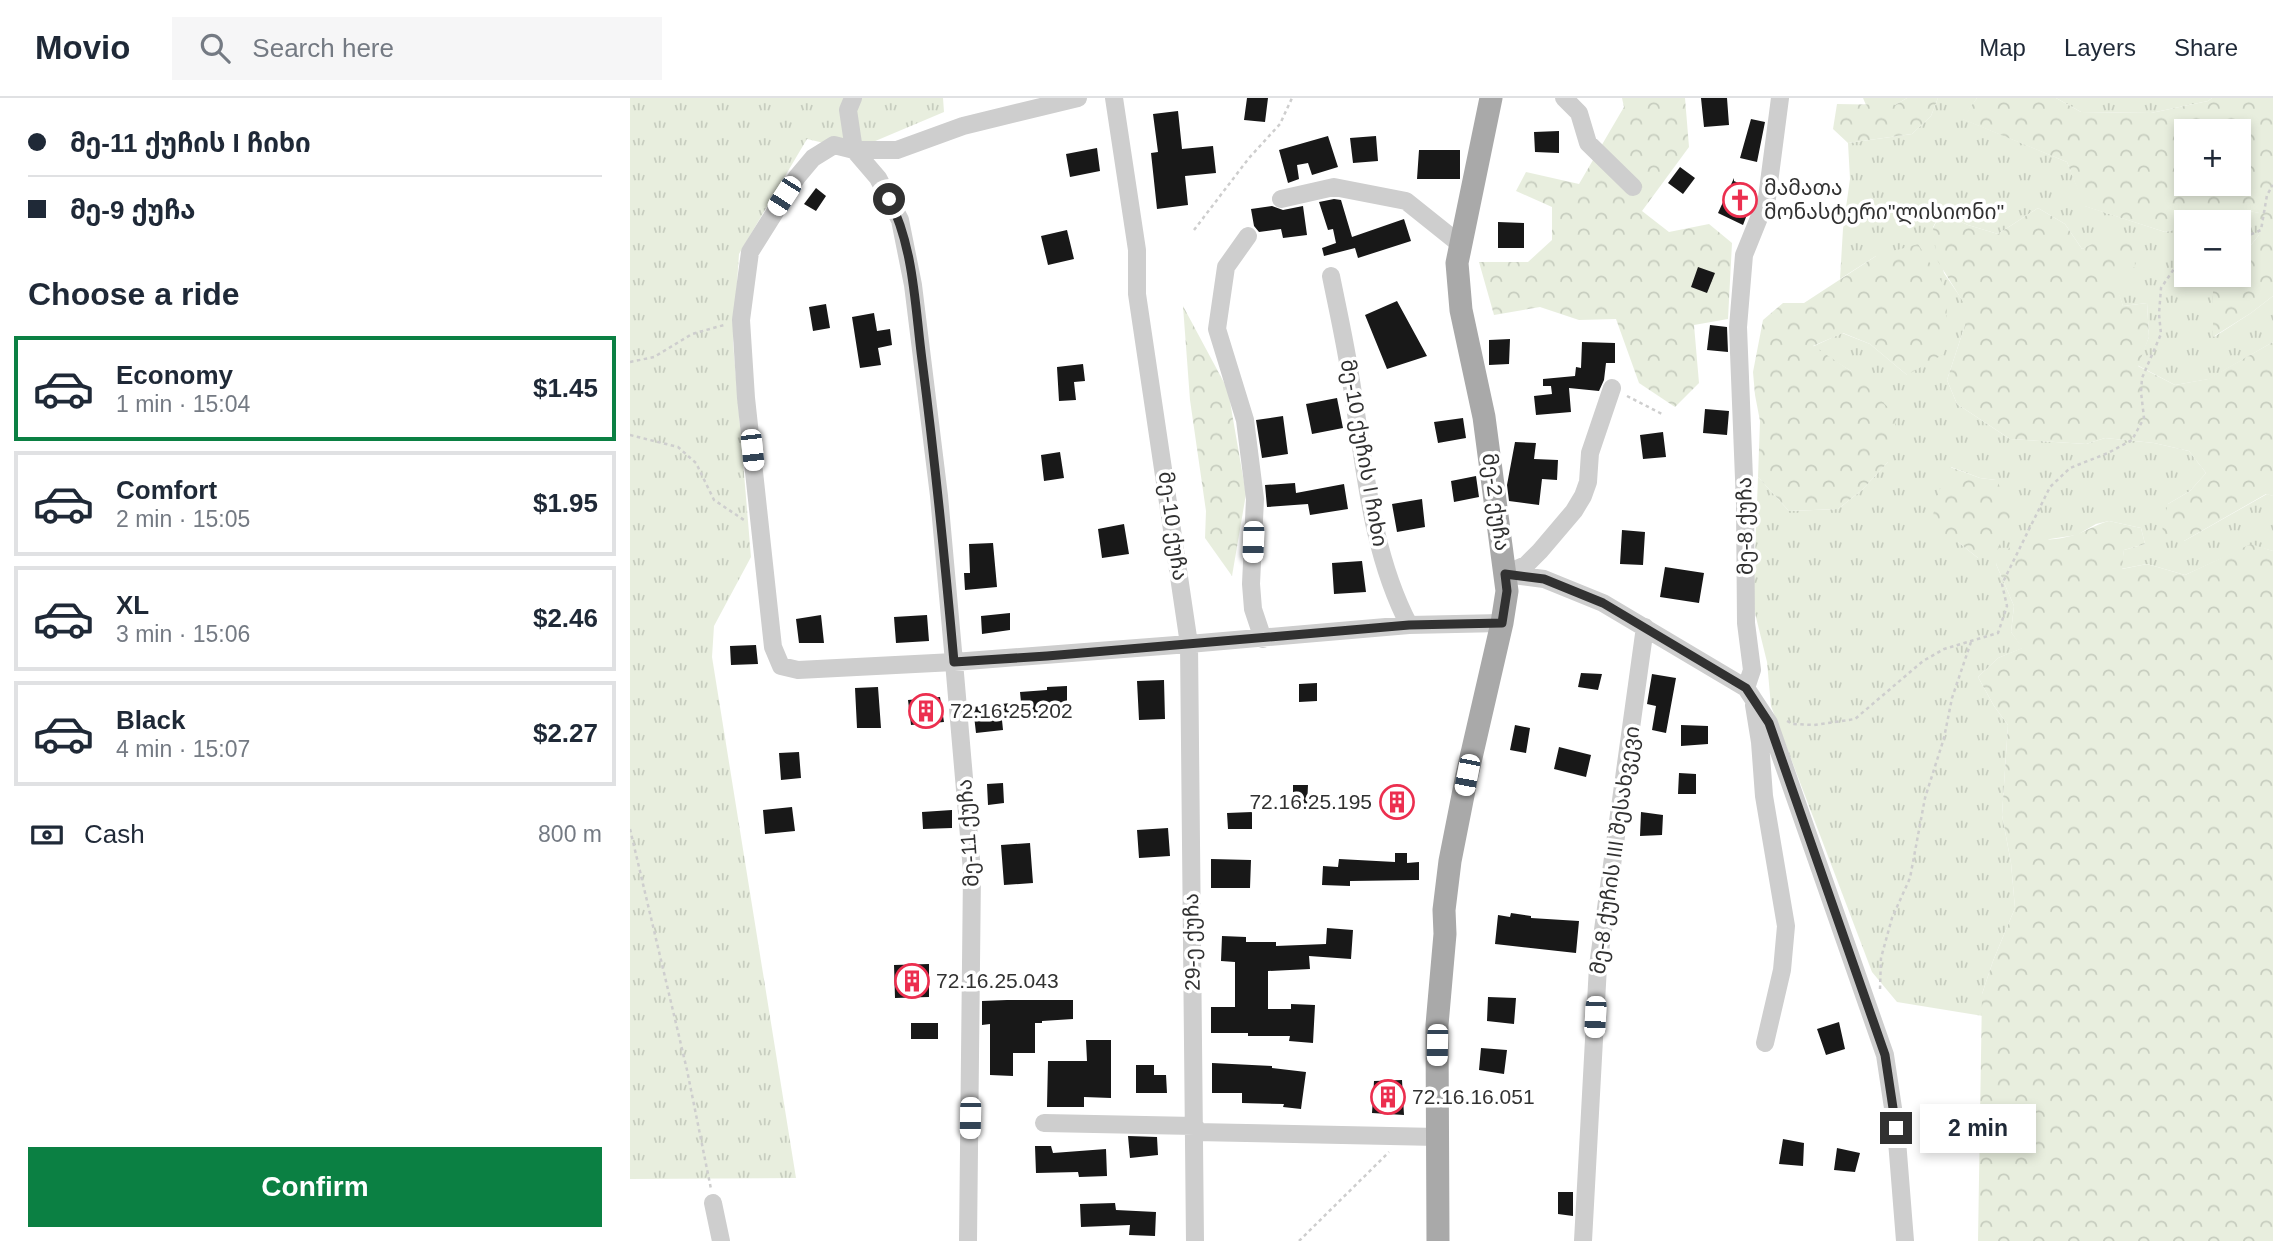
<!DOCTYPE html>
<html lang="en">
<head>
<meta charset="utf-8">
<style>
	:root { --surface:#fff; --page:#f6f6f7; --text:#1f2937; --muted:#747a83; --line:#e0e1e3; --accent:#0b8043 }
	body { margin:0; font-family:Helvetica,"Noto Sans Georgian",sans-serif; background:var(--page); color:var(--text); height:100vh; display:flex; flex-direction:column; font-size:26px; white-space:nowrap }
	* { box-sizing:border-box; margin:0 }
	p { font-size:23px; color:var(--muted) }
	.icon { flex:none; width:38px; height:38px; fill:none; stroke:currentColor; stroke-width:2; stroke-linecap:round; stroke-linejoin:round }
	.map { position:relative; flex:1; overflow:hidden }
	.drawer { display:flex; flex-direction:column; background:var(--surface); width:630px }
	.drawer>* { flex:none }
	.guide { display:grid; align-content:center; height:154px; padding:0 28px; background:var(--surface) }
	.fabs { position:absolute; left:1544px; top:21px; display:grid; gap:14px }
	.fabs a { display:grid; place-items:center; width:77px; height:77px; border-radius:0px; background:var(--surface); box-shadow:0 4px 10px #0003; font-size:35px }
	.end { position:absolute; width:32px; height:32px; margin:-16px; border:9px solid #313131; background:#fff; box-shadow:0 0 0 4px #fff }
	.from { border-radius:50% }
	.bubble { position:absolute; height:49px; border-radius:0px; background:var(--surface); box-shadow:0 4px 10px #0003; font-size:23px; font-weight:700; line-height:49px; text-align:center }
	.car { position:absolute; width:21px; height:42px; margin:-21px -10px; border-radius:9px; box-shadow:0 0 5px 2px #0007; background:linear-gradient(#fff 24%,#345 0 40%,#fff 0 76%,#345 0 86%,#fff 0) }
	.guide b { display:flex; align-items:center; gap:24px; height:66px; font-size:26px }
	.guide b+b { border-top:2px solid var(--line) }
	.guide i { width:18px; height:18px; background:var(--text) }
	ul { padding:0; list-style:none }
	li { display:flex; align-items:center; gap:21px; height:105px; margin:0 14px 10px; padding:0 14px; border:4px solid var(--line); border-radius:0px }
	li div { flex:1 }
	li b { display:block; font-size:26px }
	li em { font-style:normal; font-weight:700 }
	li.current { border-color:var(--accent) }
	li>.icon { width:63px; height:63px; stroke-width:1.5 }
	h2 { padding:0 28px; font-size:32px; line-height:84px }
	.pay { display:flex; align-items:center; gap:18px; height:77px; padding:0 28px; font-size:26px }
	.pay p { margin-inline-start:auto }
	.cta { display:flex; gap:14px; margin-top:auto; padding:14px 28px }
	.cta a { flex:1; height:80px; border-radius:0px; background:var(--accent); color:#fff; font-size:28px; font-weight:700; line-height:80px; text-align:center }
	header { display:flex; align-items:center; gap:42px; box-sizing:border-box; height:98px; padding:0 35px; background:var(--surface); border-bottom:2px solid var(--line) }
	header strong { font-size:33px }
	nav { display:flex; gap:38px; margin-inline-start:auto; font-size:24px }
	.search { width:490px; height:63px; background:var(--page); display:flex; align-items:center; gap:18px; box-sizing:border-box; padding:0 24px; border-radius:0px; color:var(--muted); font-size:26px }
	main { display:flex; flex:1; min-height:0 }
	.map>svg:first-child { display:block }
	.grass { fill:url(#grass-tufts); fill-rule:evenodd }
	.forest { fill:url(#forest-crowns); fill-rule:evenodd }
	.building { fill:#181818 }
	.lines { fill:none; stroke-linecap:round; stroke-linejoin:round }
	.path { stroke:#cecece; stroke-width:2.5; stroke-dasharray:3.5 3.5; stroke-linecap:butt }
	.minor { stroke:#cecece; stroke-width:18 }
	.major { stroke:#a9a9a9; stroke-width:23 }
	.route { stroke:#313131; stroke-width:9 }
	.labels { text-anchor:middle; stroke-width:7; stroke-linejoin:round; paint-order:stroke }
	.poi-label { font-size:21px; fill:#313131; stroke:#fff; text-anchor:start }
	.street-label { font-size:21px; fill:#313131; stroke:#fff }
</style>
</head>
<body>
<header>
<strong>Movio</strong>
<div class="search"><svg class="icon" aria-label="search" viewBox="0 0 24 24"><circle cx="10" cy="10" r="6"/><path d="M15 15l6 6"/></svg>Search here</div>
<nav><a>Map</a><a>Layers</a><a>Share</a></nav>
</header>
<main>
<section class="drawer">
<div class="guide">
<b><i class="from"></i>მე-11 ქუჩის I ჩიხი</b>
<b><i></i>მე-9 ქუჩა</b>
</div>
<h2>Choose a ride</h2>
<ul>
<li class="current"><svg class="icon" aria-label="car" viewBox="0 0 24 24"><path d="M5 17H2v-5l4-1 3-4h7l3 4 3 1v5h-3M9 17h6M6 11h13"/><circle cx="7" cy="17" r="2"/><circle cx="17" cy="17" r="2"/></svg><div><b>Economy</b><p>1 min · 15:04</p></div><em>$1.45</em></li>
<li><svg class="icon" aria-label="car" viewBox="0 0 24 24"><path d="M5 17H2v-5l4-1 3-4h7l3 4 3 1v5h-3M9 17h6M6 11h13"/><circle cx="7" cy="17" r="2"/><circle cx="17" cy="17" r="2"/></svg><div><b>Comfort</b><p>2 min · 15:05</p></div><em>$1.95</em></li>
<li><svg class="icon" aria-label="car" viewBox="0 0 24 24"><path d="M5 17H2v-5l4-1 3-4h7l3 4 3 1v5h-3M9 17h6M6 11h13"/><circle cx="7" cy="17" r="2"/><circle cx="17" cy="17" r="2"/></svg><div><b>XL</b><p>3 min · 15:06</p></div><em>$2.46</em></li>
<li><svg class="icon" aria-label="car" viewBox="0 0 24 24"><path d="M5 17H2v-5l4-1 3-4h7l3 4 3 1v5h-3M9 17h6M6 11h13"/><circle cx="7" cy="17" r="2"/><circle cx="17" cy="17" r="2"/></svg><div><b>Black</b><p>4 min · 15:07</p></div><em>$2.27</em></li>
</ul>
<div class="pay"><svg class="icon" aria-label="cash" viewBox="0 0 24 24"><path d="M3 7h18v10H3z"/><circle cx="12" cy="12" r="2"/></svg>Cash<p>800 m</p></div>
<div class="cta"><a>Confirm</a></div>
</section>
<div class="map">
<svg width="1643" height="1143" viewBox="0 0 1643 1143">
	<defs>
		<pattern id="grass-tufts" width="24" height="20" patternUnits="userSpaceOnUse" patternTransform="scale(1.75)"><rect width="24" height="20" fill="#e8eede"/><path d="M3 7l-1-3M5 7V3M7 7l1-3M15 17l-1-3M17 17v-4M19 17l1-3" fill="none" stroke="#c7cdbf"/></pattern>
		<pattern id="forest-crowns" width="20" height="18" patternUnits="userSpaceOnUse" patternTransform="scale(1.75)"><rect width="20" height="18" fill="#e8eede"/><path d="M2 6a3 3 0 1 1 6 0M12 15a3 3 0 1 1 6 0" fill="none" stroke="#c7cdbf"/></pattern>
	</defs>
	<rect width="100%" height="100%" fill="#fff"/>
	<path class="grass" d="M0 0H313L314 14 224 52 177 41 109 156 103 244 121 459 84 528 82 559 166 1080 0 1081Z
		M1233 0H1277L1265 7H1236Z
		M1308 0H1347L1333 21 1437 64 1455 108 1535 134 1556 129V177H1608V124H1576L1620 113 1629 115V137L1621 147 1619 173 1584 239 1621 215 1643 198V244L1579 281 1545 287 1507 267 1519 239 1517 205 1493 208 1470 143 1452 151 1435 126 1408 110 1368 136 1338 127 1311 115 1303 129 1314 175 1335 206V227L1317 282 1327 306 1380 341 1456 346 1475 340 1524 345 1559 353 1576 375 1560 393 1538 406 1554 443 1637 396 1643 398V453L1621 447 1555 477 1517 466 1491 471 1494 452 1515 446 1511 430 1479 423 1466 426 1447 437 1420 441 1366 466 1384 508 1381 534 1393 550 1368 560 1348 579 1364 608 1378 627 1372 717 1381 765 1385 810 1363 863 1352 896 1353 918 1267 904 1242 874 1141 608 1137 564 1123 507 1128 379 1159 413 1208 411 1232 392 1258 364 1221 273 1182 249 1212 235 1240 246 1277 277 1246 158 1210 181 1213 131 1220 81 1218 45 1282 36 1301 18ZM1321 369 1350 380 1366 382 1348 460 1328 444Z
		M1426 0H1582L1578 3 1521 15 1451 14Z"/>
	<path class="forest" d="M992 0H1055L1059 49 1012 113 1039 134 1079 126 1102 145 1098 221 1064 227 1069 285 1045 309 1009 285 986 221 949 222 910 209 864 217 849 164H898L922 142V109L886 93 896 74 949 86 994 9Z
		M1277 0H1308L1301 18 1282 36 1218 45 1203 31 1207 6 1265 7Z
		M1347 0H1426L1451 14 1521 15 1578 3 1582 0H1643V198L1621 215 1583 239V192L1619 173 1621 147 1629 137V115L1619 113 1576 124H1556V129L1535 134 1454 108 1437 64 1332 21ZM1556 33H1608V86H1556Z
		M1408 110 1435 126 1452 151 1470 142 1504 143 1505 169 1484 179 1493 208 1517 205 1519 239 1508 268 1545 287 1578 281 1643 244V398L1636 396 1554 443 1534 441 1532 427 1538 406 1560 393 1576 375 1559 353 1524 345 1475 340 1456 346 1380 341 1327 306 1317 282 1335 227V207L1307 162 1303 130 1311 115 1338 127 1368 136Z
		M1288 146 1318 194 1314 256 1277 277 1240 246 1213 235 1183 248 1221 273 1267 318 1258 364 1232 392 1208 411 1159 413 1128 379 1130 323 1125 297 1123 274 1133 222 1153 205H1174L1246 158Z
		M553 208 598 292 616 396 602 478 575 440 576 413 560 302Z
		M1320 369 1350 380 1366 382 1383 410 1367 454 1348 460 1328 444 1298 437 1309 393Z
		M1479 423 1511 430 1515 446 1494 452 1492 471 1517 466 1555 477 1621 446 1643 453V1143H1348L1352 896 1363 863 1385 810 1381 765 1372 717 1378 627 1364 608 1348 579 1368 560 1392 550 1381 534 1384 508 1366 466 1385 443C1405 442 1428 443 1447 436 1458 432 1467 426 1479 423Z"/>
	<path class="building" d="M617 0H638L635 24 614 22Z
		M1071 0H1097L1099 27 1074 29Z
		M548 13 552 51 583 48 586 75 555 78 558 107 527 111 521 55 528 54 523 16Z
		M1121 21 1135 24 1127 64 1110 60Z
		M929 33V55L905 54 904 34Z
		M698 38 708 69 682 77 678 65 667 67 669 81 658 85 649 52Z
		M746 38 748 63 723 65 720 40Z
		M467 50 470 73 440 79 436 56Z
		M789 52H830V81H787Z
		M1050 69 1065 80 1053 96 1038 85Z
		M1104 80V83L1126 93 1113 127 1088 115Z
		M186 90 196 98 186 113 174 106Z
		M704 101 711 102 722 139 774 121 781 143 728 160 725 150 694 158 692 150 706 145 703 131 698 132 689 104Z
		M642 108 653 112 673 108 677 137 653 140 651 131 629 134 624 128 621 111Z
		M868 124 894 125V150H868Z
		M437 132 444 161 418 167 411 138Z
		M1068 169 1085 175 1077 195 1061 189Z
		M767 203 797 258 757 271 735 217Z
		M196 206 200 230 183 233 179 209Z
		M244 215 247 233 260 231 262 247 248 250 251 267 230 270 222 219Z
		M1080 227 1097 229 1098 254 1077 252Z
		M880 241 879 266 859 267V242Z
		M952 244 985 245V265H976L974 282 969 293 939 290 941 314 906 317 904 298 922 296 921 288H913V281L945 278 946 269 951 270Z
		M453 266 455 283 444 284 446 302 429 303 427 269Z
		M707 300 713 330 682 336 676 306Z
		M1075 311 1099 313 1097 337 1073 335Z
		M653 318 658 356 632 360 626 322Z
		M833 320 836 340 808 345 804 324Z
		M1033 334 1036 359 1013 361 1010 337Z
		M885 344 906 345 904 361 928 362 927 382 912 381 909 407 879 403 877 387Z
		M430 354 434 380 414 383 411 357Z
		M846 378 849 399 824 404 821 383Z
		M665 385 666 395 714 386 718 411 680 417 678 406 637 409 635 387Z
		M792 401 795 429 767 434 762 406Z
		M494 426 499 456 472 460 468 431Z
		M992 432 1015 434 1013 467 990 466Z
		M363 445 367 489 335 492 334 475H340L339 446Z
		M732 463 736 494 704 496 702 465Z
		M1035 469 1074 475 1069 505 1030 499Z
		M380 515V532L352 536 351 518Z
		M191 517 194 545H169L166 521Z
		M297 517 299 543 266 545 264 519Z
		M126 547 128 566 101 567 100 548Z
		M951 575 972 576 968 592 948 589Z
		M1022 576 1046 580 1036 635 1022 632 1026 608 1017 606Z
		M534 582 535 621 509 622 507 583Z
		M687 585V603L669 604V586Z
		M437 588V613L416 614V619L372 622 373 632 346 635 343 609 391 604 390 594 417 592V589Z
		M248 589 251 630H227L225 590Z
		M310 599 314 624 281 627 278 602Z
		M885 627 900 630 896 655 880 652Z
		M1051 627 1078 628V646L1051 648Z
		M929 649 961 657 956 679 924 671Z
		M169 654 171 680 151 682 149 655Z
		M1049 675 1066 676V696H1048Z
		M373 685 374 705 358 707 357 686Z
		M663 687H678L677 709H663Z
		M755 694H779V714L755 713Z
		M162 709 165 733 135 736 133 712Z
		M322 712V730L293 731 292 714Z
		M622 714V731H598L597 715Z
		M1011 714 1033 717 1032 737 1010 738Z
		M538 730 540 758 509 760 507 732Z
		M400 745 403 785 374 787 371 747Z
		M765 755H777V765L789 764V782L720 783V788L692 787 693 768 708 769 709 761 765 764Z
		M581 761 621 762 620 790H581Z
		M881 815 901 818V820L949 823 946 855 865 846 868 817 880 819Z
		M697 830 723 832 721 861 679 858 680 871 638 873V911H661V906L685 907 683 945 659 943 660 938H618V935H581V909H605V864L591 863 592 838 616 839V844H646V848L696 846Z
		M299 866V899L265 900 264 867Z
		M858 899 886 900 884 926 857 923Z
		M377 902H443V921L412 923V925H405V955H383V978L360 977V926L352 927V903Z
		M1209 924 1215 951 1196 957 1187 931Z
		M281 925H308V941H281Z
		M456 942H481V1000L454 999V1009H417L418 963H457Z
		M851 950 877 952 874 976 849 972Z
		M582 965 642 968V970L676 974 671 1011 653 1009 654 1006 612 1005V995H582Z
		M506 967H524V977H536L537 995H506Z
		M772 982 774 1017 742 1015 744 983Z
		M498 1038 527 1039 528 1057 500 1060Z
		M1153 1041 1174 1045 1173 1068 1149 1066Z
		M405 1048H421L423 1055 476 1051 477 1078 449 1079 448 1074 406 1075Z
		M1207 1050 1230 1055 1225 1074 1204 1072Z
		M928 1094H943V1118L928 1116Z
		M485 1105 486 1112 526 1114 525 1138 499 1137 500 1127 451 1129 450 1106Z"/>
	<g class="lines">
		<path class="path" d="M564 132 619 60 650 26 662 0
			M1608 142 1631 132 1637 97 1643 87
			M0 264 24 259 62 236 94 227
			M997 298 1034 317
			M0 337 48 349 66 365 84 402 114 422
			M1157 623 1163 626 1184 627 1225 621 1293 563 1314 551 1368 535 1377 508 1372 486 1420 389 1440 370 1478 355 1502 342 1514 320 1511 294 1512 280 1531 236 1529 216 1531 190 1550 162 1556 160
			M0 731 57 972 81 1091
			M1250 891 1251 860 1262 820 1280 780 1295 700 1314 640 1322 600 1341 544
			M669 1143 759 1054"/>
		<path class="minor" d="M223 0 218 12 224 52
			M484 0 507 152V196L559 546 779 527 872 525
			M934 0 949 15 958 45 1003 89
			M224 52 248 80 270 122 283 187 309 398 324 564 168 572 151 568 143 549 116 300 111 222 120 154 167 79 183 60 204 47 224 52H267L333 28 448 0
			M651 101 704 89 776 103 831 147
			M618 138 596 169 587 231 615 322 625 401 621 486 623 511 633 541
			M701 178C708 213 716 248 721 283 735 366 740 452 779 527
			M875 476 914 481 973 505 1116 590
			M875 476 896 467 910 453 944 413 953 398 958 384 960 355 982 290
			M1116 590 1122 572 1116 525 1115 406 1108 229 1114 157 1137 100 1150 0
			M1116 590 1139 625 1255 957 1266 1030 1275 1143
			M1124 607 1130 644 1134 698 1156 828 1152 872 1135 945
			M414 1025 565 1028
			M565 1034 808 1039
			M83 1105 91 1143
			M338 1143 342 773 324 564 559 546 565 1143
			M953 1143 968 868 1015 529"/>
		<path class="major" d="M808 1143 807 927 815 836 814 812 820 763 837 677 872 525 877 493 854 319 831 212 827 165 861 0"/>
	</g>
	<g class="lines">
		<path class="route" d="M259 101C284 149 285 209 292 262 305 362 315 463 324 564L417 558 779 527 872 525 877 493 875 476 914 481 973 505 1116 590 1139 625 1255 957 1266 1030"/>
	</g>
	<defs>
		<g id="church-ring" transform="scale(1.75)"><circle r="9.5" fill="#fff" stroke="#ec2f4f" stroke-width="1.5"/><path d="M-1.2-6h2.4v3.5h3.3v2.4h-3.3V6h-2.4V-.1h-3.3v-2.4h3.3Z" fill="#ec2f4f"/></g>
		<g id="building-ring" transform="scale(1.75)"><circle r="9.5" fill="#fff" stroke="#ec2f4f" stroke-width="1.5"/><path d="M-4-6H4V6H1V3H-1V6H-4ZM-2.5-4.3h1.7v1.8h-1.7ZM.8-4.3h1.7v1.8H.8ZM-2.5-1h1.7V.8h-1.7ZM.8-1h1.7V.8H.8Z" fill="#ec2f4f"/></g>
	</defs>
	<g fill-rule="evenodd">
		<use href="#church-ring" x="1110" y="102"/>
		<use href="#building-ring" x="296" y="613"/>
		<use href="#building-ring" x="767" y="704"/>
		<use href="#building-ring" x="282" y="883"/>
		<use href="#building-ring" x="758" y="999"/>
	</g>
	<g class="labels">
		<g class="poi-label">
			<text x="1134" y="97">მამათა<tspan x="1134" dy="24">მონასტერი"ლისიონი"</tspan></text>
			<text x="320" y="620">72.16.25.202</text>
			<text x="742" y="711" text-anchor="end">72.16.25.195</text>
			<text x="306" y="890">72.16.25.043</text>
			<text x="782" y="1006">72.16.16.051</text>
		</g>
		<g class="street-label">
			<text transform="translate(734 355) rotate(80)" y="7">მე-10 ქუჩის I ჩიხი</text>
			<text transform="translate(866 404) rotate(82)" y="7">მე-2 ქუჩა</text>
			<text transform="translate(543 428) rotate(82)" y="7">მე-10 ქუჩა</text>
			<text transform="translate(1115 428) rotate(-91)" y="7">მე-8 ქუჩა</text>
			<text transform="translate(338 735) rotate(-94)" y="7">მე-11 ქუჩა</text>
			<text transform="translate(985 752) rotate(-82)" y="7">მე-8 ქუჩის III შესახვევი</text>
			<text transform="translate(562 844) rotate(-91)" y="7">29-ე ქუჩა</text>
		</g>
	</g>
</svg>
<div class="fabs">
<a>+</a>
<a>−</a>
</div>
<i class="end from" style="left:259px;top:101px"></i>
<i class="end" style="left:1266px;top:1030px"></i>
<div class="bubble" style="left:1290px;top:1006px;width:116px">2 min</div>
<i class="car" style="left:154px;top:98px;rotate:213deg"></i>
<i class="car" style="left:122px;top:352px;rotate:174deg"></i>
<i class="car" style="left:623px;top:444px;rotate:182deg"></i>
<i class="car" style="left:837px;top:677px;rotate:191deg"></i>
<i class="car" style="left:965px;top:919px;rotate:183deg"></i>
<i class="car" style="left:807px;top:947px;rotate:181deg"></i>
<i class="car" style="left:340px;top:1020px;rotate:181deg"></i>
</div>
</main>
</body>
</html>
